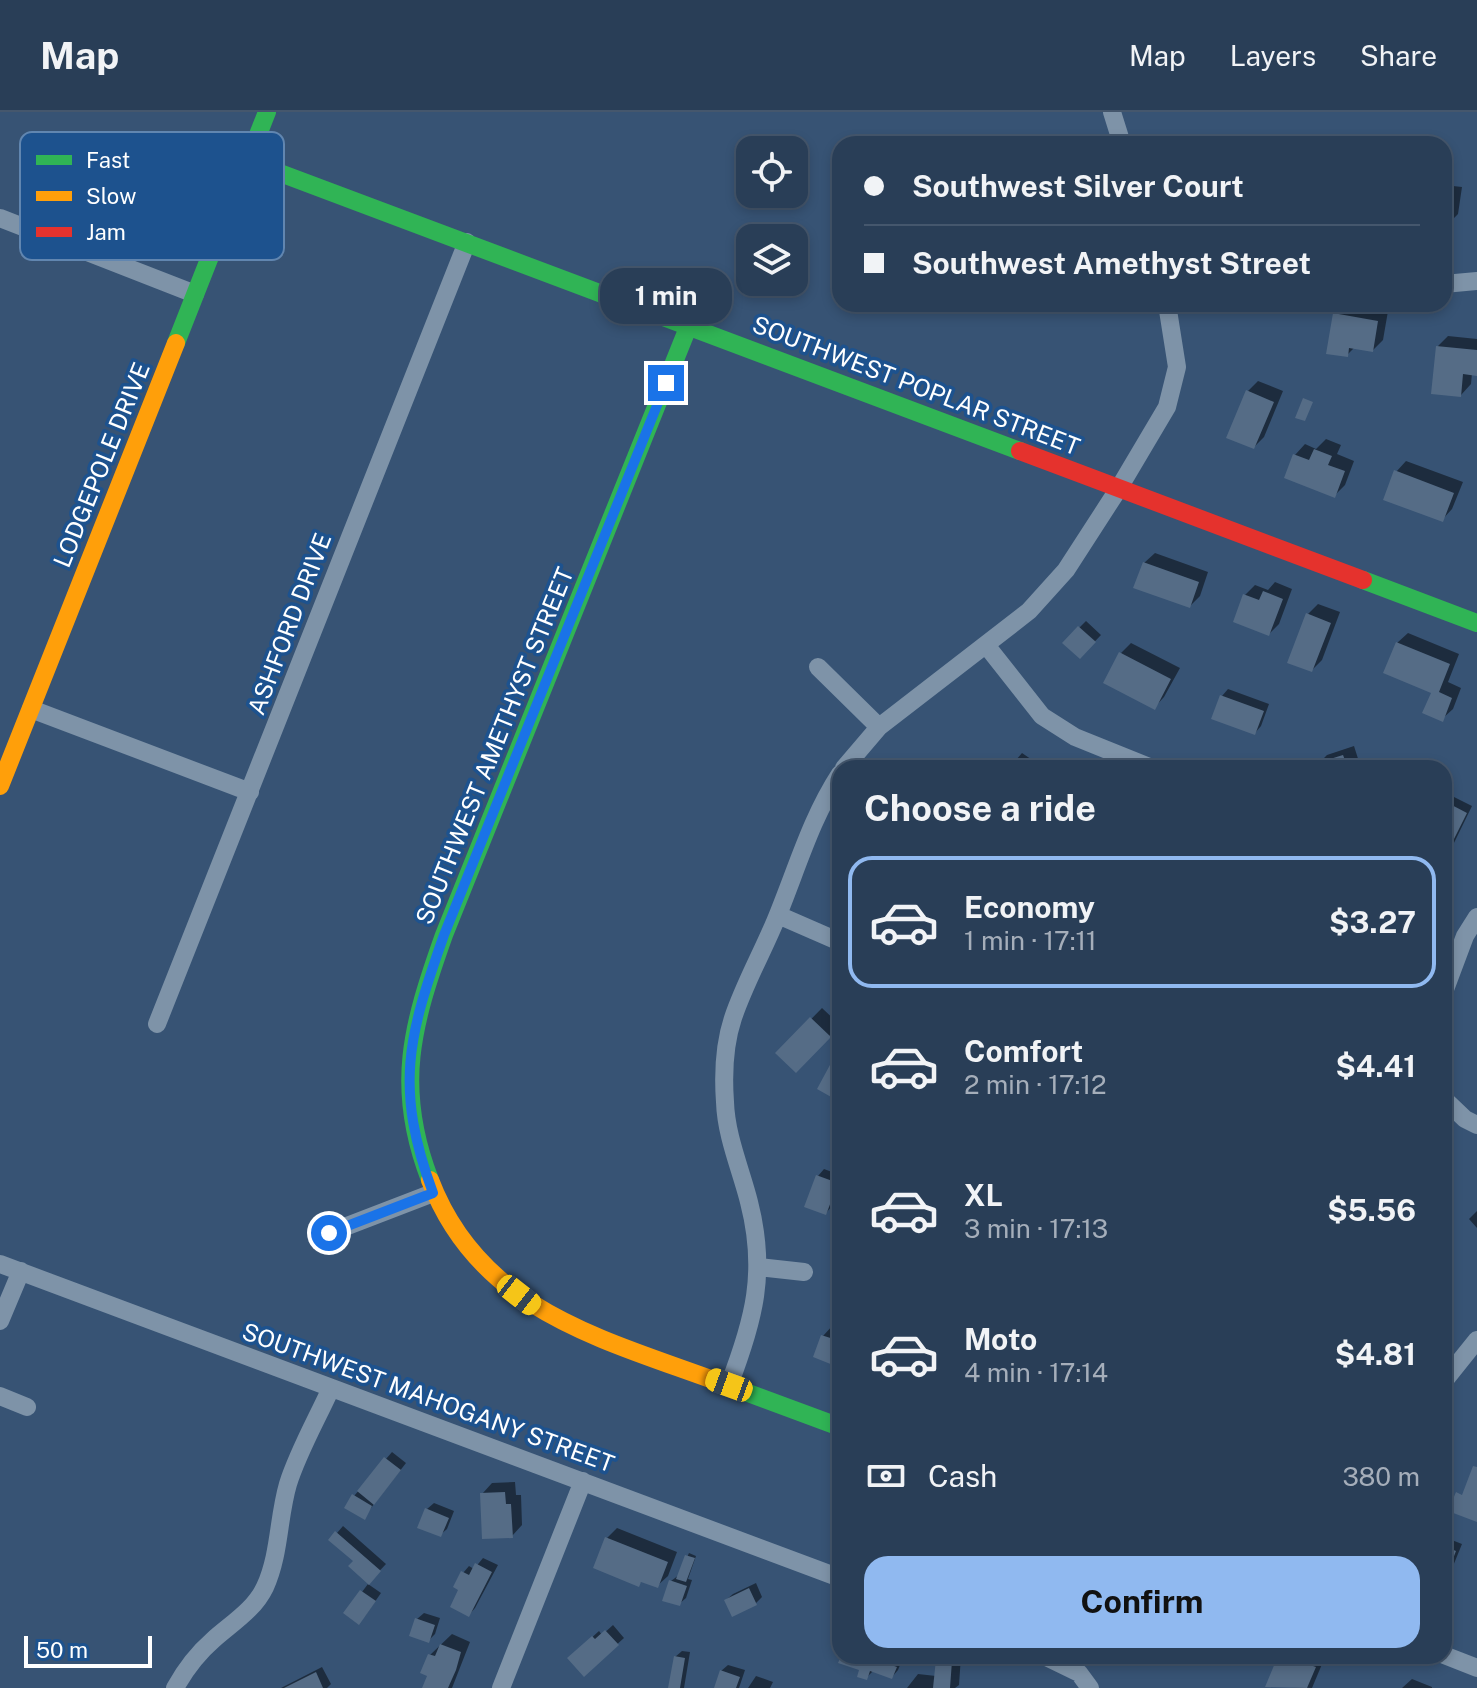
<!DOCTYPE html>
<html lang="en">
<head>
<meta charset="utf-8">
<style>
	:root { --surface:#293e57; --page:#354961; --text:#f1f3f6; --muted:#a5aeba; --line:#45576d; --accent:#90b9f0 }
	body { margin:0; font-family:"Public Sans",sans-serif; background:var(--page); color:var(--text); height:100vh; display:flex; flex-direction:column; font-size:30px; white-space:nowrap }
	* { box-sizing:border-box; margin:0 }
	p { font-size:26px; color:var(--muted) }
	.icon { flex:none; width:44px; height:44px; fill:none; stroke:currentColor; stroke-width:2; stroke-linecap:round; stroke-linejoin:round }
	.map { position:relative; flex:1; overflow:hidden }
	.sheet { position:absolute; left:832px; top:648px; width:620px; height:904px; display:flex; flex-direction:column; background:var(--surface); border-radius:24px; box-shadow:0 4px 12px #0003,0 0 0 2px var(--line) }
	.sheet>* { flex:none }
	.top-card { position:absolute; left:832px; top:24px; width:620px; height:176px; border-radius:24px; box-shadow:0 4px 12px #0003,0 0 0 2px var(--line); display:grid; align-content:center; height:176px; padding:0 32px; background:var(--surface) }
	.buttons { position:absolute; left:736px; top:24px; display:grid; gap:16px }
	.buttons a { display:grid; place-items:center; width:72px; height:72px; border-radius:16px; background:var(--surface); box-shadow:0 4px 12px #0003,0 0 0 2px var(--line); font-size:40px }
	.scale { position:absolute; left:24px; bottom:20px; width:128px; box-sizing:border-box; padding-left:8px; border:4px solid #fff; border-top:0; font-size:22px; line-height:28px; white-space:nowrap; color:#fff; -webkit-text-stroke:6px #1d528e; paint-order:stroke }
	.end { position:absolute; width:36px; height:36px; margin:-18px; border:10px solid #1a73e8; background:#fff; box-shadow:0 0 0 4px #fff }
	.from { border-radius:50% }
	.bubble { position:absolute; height:56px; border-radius:24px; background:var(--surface); box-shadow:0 4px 12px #0003,0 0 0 2px var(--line); font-size:26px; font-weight:700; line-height:56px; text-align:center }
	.car { position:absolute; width:24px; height:48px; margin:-24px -12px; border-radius:10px; box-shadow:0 0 6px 2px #0007; background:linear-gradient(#f5c518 24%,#345 0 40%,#f5c518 0 76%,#345 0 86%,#f5c518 0) }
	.top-card b { display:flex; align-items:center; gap:28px; height:76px; font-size:30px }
	.top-card b+b { border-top:2px solid var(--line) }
	.top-card i { width:20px; height:20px; background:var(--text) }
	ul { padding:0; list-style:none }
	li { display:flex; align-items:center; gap:24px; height:132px; margin:0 16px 12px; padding:0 16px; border:4px solid transparent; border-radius:24px }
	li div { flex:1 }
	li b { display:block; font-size:30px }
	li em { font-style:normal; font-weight:700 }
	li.active { border-color:var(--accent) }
	li>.icon { width:72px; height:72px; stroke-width:1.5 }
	h2 { padding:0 32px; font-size:36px; line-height:96px }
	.pay { display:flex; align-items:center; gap:20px; height:88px; padding:0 32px; font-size:30px }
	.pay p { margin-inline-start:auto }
	.primary-button { display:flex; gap:16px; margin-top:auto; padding:16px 32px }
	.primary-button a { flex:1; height:92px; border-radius:24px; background:var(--accent); color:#111; font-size:32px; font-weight:700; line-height:92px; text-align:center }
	header { display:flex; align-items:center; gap:48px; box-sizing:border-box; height:112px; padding:0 40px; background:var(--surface); border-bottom:2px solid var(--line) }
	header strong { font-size:38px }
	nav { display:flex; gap:44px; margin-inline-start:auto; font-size:28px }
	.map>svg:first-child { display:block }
	.shadow { fill:#0007 }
	.building { fill:#556c86 }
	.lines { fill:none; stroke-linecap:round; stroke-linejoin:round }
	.street { stroke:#7e93a8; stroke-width:18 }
	.fast { stroke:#30b455; stroke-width:18 }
	.slow { stroke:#ff9f0a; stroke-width:18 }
	.jam { stroke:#e5322d; stroke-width:18 }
	.route { stroke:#1a73e8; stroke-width:10 }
	.labels { text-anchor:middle; stroke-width:7; stroke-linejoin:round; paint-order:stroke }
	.street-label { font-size:24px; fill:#fff; stroke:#1d528e }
	.key { fill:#1d528e; stroke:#6186b0; stroke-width:2 }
	.key-label { font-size:22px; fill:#fff }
</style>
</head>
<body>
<header>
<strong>Map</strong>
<nav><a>Map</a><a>Layers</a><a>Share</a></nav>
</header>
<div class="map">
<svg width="1477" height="1576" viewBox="0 0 1477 1576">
	<rect width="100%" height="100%" fill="#375374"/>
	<path class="shadow" d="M1331 23 1355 32H1321Z
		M1444 73 1462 75 1458 102 1447 113 1444 112Z
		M1345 192 1388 199 1383 228 1373 238 1355 235 1347 243 1335 202Z
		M1448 224 1477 227V262L1472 261 1471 272 1461 283 1438 234Z
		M1258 269 1283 279 1264 325 1254 335 1248 279Z
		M1326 327 1341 333 1337 342 1354 349 1345 373 1334 384 1295 343 1305 332 1316 337Z
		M1406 349 1463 370 1452 397 1442 408 1396 360Z
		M1155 441 1208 460 1200 484 1190 494 1144 451Z
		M1275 470 1292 477 1279 512 1269 522 1245 483 1255 473 1268 478Z
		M1318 492 1340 500 1322 548 1312 558 1308 502Z
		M1086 509 1101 523 1080 545 1065 530Z
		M1408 521 1459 542 1448 570 1461 576 1453 597 1442 607 1433 580 1397 531Z
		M1131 531 1180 556 1164 585 1154 596 1121 541Z
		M1228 577 1269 592 1261 614 1255 621 1214 606 1222 584Z
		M1354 634 1361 656H1318L1317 653 1327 643Z
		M1022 641 1044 656H1009Z
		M1454 685 1472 694 1452 735 1445 741 1444 699Z
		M822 896 840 913 796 958 778 941Z
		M839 946 840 947V987L832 952Z
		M824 1057 840 1063V1074L832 1094 826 1101 818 1064Z
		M1477 1099V1116L1469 1107Z
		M833 1213 840 1216V1253L823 1224Z
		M392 1340 406 1351 364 1405 354 1384Z
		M515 1370 516 1383H521L522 1413 512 1424 482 1382 492 1371Z
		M434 1391 454 1399 447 1417 440 1423 427 1397Z
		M343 1414 386 1452 369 1470 355 1449 331 1428Z
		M617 1416 677 1440 668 1464 657 1474 643 1468 639 1472 607 1426Z
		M1444 1425 1462 1432 1451 1459 1444 1466Z
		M689 1441 696 1444 688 1467 692 1468 686 1486 679 1492 671 1469 679 1463Z
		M483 1446 498 1453 475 1496 469 1503 461 1477 463 1461 469 1454 474 1457Z
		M756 1471 762 1485 756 1491 726 1488 733 1482Z
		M368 1472 381 1481 365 1504 346 1501Z
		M424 1501 440 1506 435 1522 428 1529 417 1507Z
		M613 1513 624 1526 584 1562 576 1540 599 1519 602 1523Z
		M452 1522 470 1530 452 1576H424L429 1563 430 1543Z
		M682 1539 690 1540 684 1576H669L675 1545Z
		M843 1544H891L902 1548 898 1558 892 1565 873 1559 866 1566 862 1557Z
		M942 1544H961L959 1573 955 1576H907L918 1562 936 1564 938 1548Z
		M1280 1544 1325 1545 1312 1576 1268 1574Z
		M728 1553 745 1558 739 1576H716L721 1559Z
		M322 1555 331 1572 327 1576H281Z
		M756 1564 773 1570 770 1576H748Z
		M1412 1567 1432 1575V1576H1402Z"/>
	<path class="building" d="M1444 84 1452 85 1448 115 1444 114Z
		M1333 201 1378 209 1373 240 1349 236 1348 245 1326 242Z
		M1436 234 1477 238V264L1463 262 1461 285 1431 282Z
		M1246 278 1274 290 1254 337 1226 326Z
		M1303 286 1313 290 1305 309 1295 306Z
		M1314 337 1332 344 1328 353 1345 359 1335 386 1284 366 1293 342 1309 348Z
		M1394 358 1454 381 1443 410 1383 388Z
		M1143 450 1199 470 1190 496 1133 476Z
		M1263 479 1283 487 1269 524 1233 510 1243 482 1259 488Z
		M1306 501 1331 511 1312 560 1287 551Z
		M1078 514 1096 530 1080 547 1062 531Z
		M1396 530 1450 552 1439 580 1452 586 1443 610 1422 601 1431 581 1383 561Z
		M1119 540 1171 567 1155 598 1103 571Z
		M1220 583 1264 599 1255 623 1211 607Z
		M1343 643 1348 656H1316L1314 652Z
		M1446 690 1467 701 1444 747V694Z
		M810 905 831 925 796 961 775 941Z
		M831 951 840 956V990L817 977Z
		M816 1063 838 1071 826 1103 804 1095Z
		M821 1223 840 1229V1266L835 1264 838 1255 813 1245Z
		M384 1345 401 1358 374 1393 357 1379Z
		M1473 1354 1477 1355V1410L1448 1399 1456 1380 1462 1383Z
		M505 1380 506 1392H511L513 1426 482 1427 480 1381Z
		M352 1382 372 1394 365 1408 344 1396Z
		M425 1396 449 1406 441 1425 417 1416Z
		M335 1419 381 1459 369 1473 348 1454 353 1449 328 1428Z
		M605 1425 668 1450 658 1476 641 1470 639 1475 593 1456Z
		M1444 1434 1456 1439 1444 1470Z
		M685 1443 695 1446 686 1470 676 1467Z
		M475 1451 492 1460 469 1505 450 1495 458 1478 453 1475 461 1459 469 1463Z
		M669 1468 687 1474 680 1494 662 1489Z
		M749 1476 757 1493 732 1505 724 1488Z
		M360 1478 376 1489 359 1513 343 1501Z
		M415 1506 435 1513 429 1531 409 1524Z
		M605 1518 619 1533 584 1565 567 1546 592 1524 595 1527Z
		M440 1532 461 1540 456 1558 448 1576H422L427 1564 420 1561 428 1542 435 1544Z
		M674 1544 685 1546 680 1576H668Z
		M841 1544H884L888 1545 886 1551 897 1555 892 1567 870 1559 867 1568 857 1565 859 1558 838 1551Z
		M1278 1544H1301L1299 1549 1316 1555 1307 1576 1265 1575Z
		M936 1547 952 1549 950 1576H933Z
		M720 1558 740 1565 736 1576H714Z
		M316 1560 323 1576H284Z"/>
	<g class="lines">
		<path class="street" d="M1112 0 1122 32
			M0 106 195 182
			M1444 172 1477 169
			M986 533 1042 604 1075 625 1152 656
			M818 555 879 615
			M31 597 250 680
			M844 656 879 615 1029 499 1066 458 1119 376 1167 295 1177 255 1167 192
			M778 803 840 830
			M1444 880 1465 824 1477 805
			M157 912 467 130
			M1444 987 1465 1007 1477 1013
			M329 1121 433 1081
			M0 1152 840 1466
			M759 1155 804 1160
			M0 1209 21 1159
			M1444 1269 1477 1228
			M729 1273C754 1208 767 1160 749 1090 741 1058 726 1024 725 990 723 962 724 933 733 906 745 870 765 836 779 800 798 753 812 705 840 662
			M0 1284 27 1295
			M1444 1543 1477 1556
			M1044 1544 1079 1561 1090 1576
			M175 1576C185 1558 198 1541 213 1528 232 1511 254 1498 265 1475 280 1442 278 1406 288 1372 298 1340 317 1307 331 1276
			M501 1576 583 1369"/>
		<path class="fast" d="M248 49 1020 339
			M176 231 267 0
			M1363 468 1477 511
			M430 1068C394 975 412 913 444 823L689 213
			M716 1269 840 1315"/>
		<path class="slow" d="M0 674 176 231
			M430 1068C479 1197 599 1226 716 1269"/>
		<path class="jam" d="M1020 339 1363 468"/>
	</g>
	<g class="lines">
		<path class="route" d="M329 1121 433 1081C394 975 408 925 444 823L666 271"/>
	</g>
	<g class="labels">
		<g class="street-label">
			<text transform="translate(916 274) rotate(21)" y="8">SOUTHWEST POPLAR STREET</text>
			<text transform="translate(102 353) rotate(-68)" y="8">LODGEPOLE DRIVE</text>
			<text transform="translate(290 512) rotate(-69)" y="8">ASHFORD DRIVE</text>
			<text transform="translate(495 634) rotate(-68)" y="8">SOUTHWEST AMETHYST STREET</text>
			<text transform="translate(428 1286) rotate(20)" y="8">SOUTHWEST MAHOGANY STREET</text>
		</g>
	</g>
	<rect x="20" y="20" width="264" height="128" rx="12" class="key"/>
	<rect x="36" y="43" width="36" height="10" fill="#30b455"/>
	<rect x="36" y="79" width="36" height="10" fill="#ff9f0a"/>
	<rect x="36" y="115" width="36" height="10" fill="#e5322d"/>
	<g class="key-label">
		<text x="86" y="56">Fast</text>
		<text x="86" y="92">Slow</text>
		<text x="86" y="128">Jam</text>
	</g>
</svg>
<div class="buttons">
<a><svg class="icon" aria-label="locate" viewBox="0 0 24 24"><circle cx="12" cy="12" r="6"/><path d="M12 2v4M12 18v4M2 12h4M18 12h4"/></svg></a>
<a><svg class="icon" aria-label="layers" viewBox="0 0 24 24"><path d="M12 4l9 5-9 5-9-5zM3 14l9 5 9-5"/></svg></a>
</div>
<div class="scale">50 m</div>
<i class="end from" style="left:329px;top:1121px"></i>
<i class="end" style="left:666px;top:271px"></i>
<div class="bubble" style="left:600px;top:156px;width:132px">1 min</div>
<i class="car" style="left:519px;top:1183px;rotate:128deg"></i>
<i class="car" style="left:729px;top:1273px;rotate:290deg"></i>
<div class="top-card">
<b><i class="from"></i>Southwest Silver Court</b>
<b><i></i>Southwest Amethyst Street</b>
</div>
<section class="sheet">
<h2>Choose a ride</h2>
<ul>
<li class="active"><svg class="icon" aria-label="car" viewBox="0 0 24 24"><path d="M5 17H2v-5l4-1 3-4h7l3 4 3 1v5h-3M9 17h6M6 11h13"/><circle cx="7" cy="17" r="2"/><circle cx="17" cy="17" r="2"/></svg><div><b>Economy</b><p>1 min · 17:11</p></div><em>$3.27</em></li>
<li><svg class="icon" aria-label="car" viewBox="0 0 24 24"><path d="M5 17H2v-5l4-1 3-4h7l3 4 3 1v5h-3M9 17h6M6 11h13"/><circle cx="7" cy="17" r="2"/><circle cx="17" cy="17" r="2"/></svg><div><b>Comfort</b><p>2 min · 17:12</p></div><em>$4.41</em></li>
<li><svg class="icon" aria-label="car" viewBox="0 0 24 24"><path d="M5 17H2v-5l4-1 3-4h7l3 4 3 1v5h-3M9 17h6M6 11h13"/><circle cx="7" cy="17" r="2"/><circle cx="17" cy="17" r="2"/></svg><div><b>XL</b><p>3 min · 17:13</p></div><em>$5.56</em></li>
<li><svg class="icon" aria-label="car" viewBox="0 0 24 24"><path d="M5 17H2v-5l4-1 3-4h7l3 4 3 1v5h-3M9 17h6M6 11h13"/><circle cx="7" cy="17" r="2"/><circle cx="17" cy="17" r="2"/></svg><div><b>Moto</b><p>4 min · 17:14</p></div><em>$4.81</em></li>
</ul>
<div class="pay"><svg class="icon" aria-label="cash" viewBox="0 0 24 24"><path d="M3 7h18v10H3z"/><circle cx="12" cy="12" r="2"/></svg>Cash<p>380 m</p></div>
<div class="primary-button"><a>Confirm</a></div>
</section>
</div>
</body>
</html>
